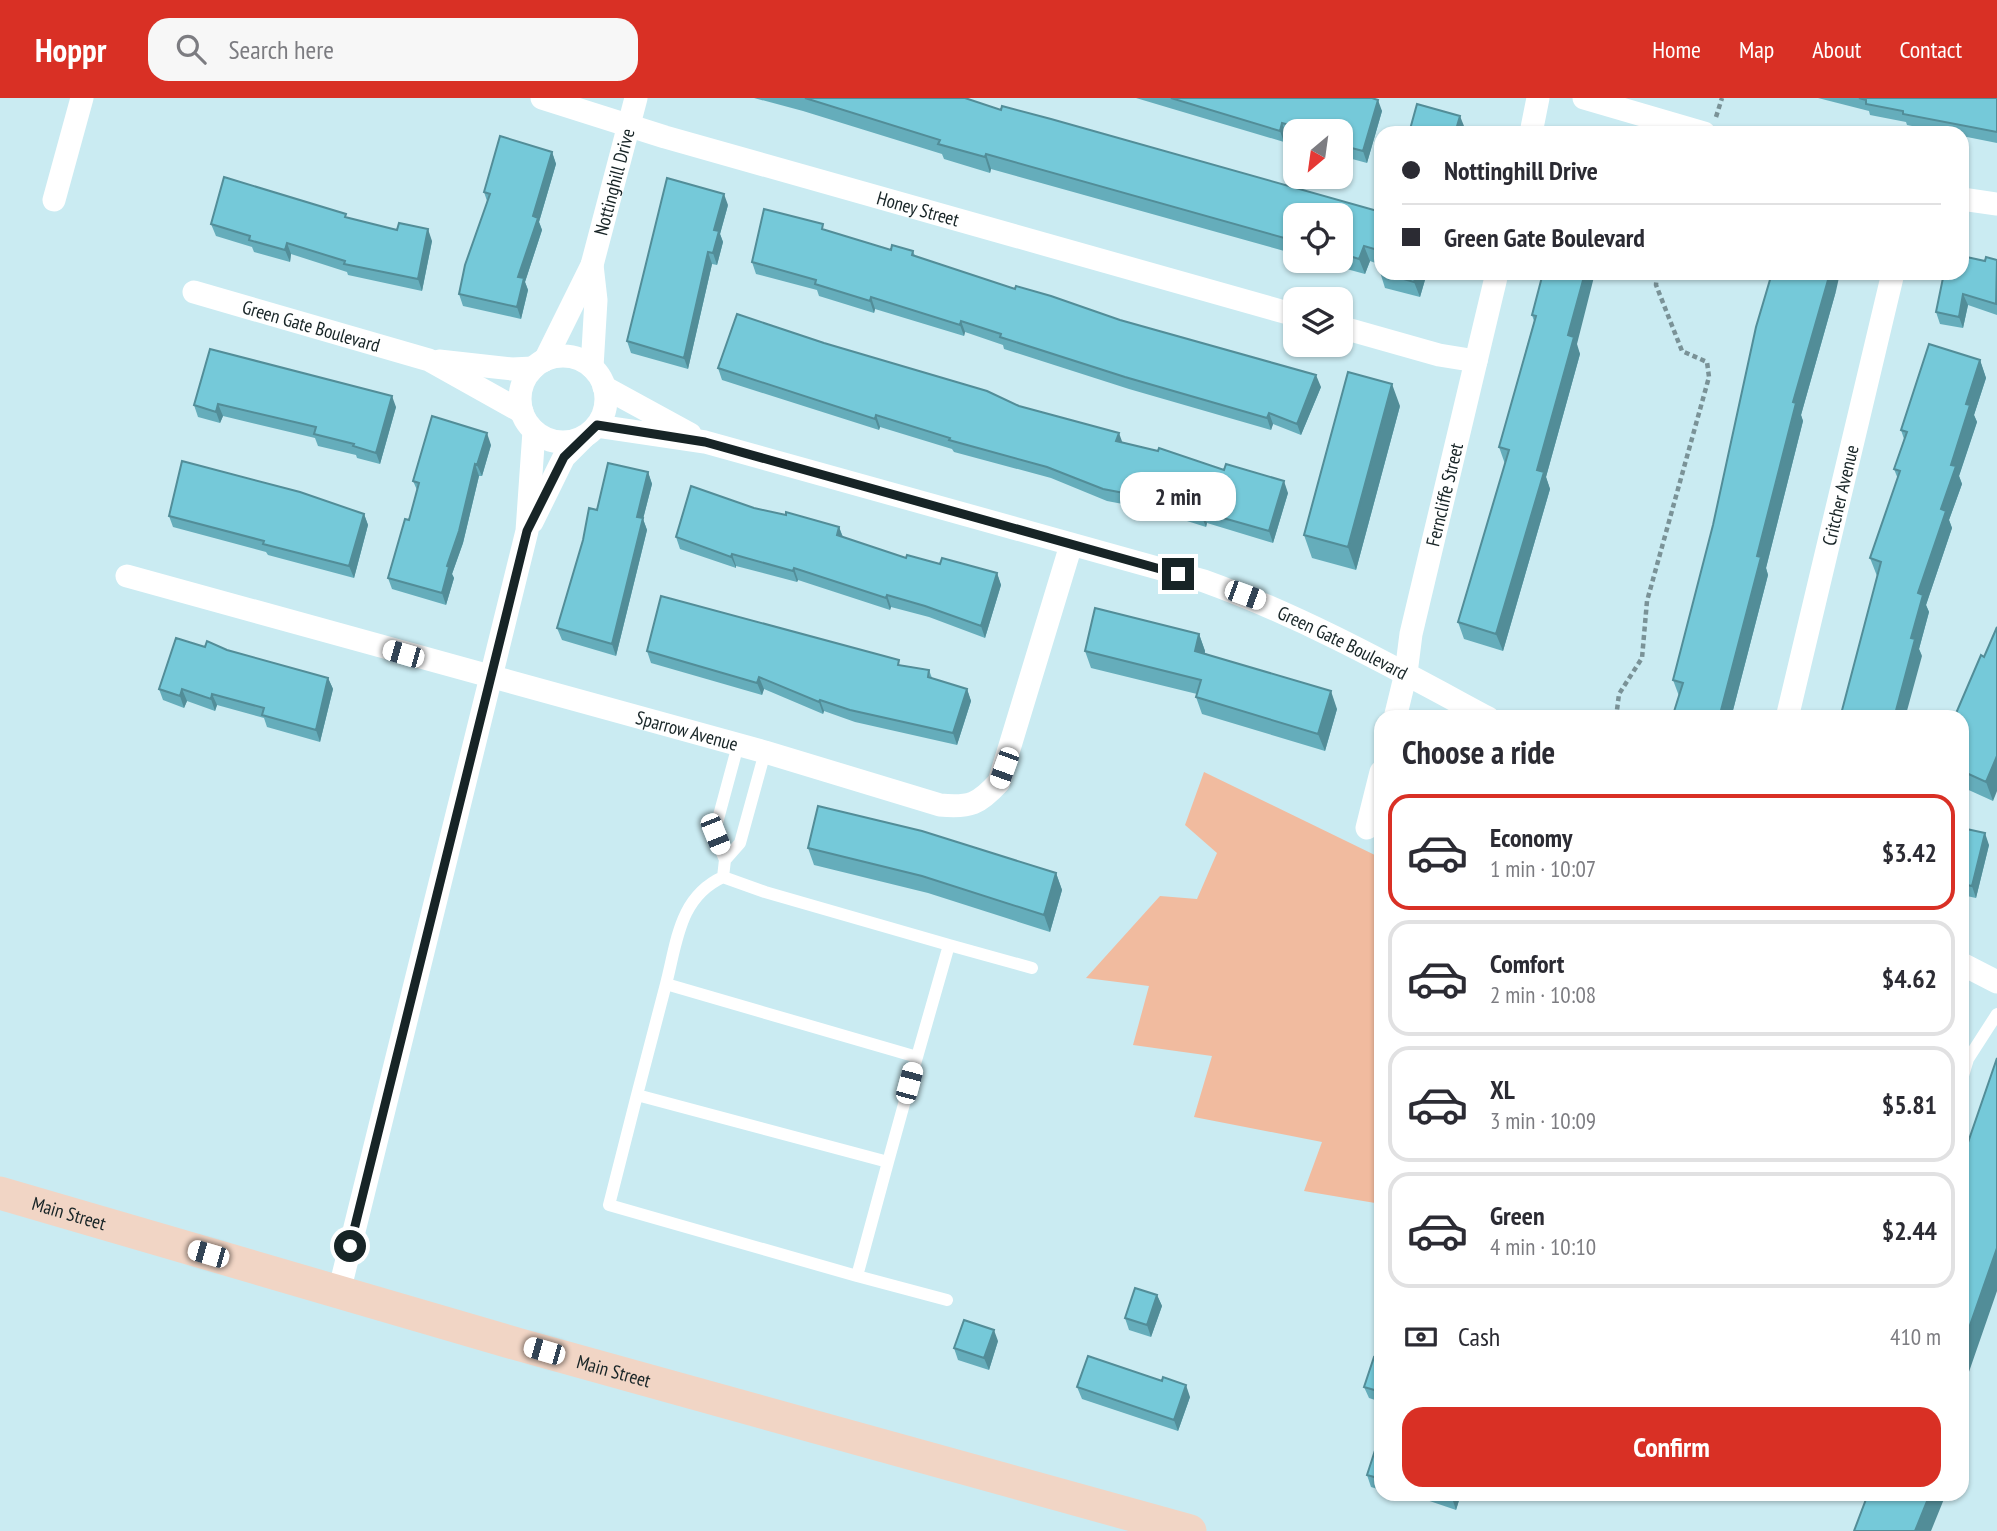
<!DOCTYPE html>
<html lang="en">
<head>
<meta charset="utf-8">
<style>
	:root { --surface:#fff; --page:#f7f7f7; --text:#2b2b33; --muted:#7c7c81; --line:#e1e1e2; --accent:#d93025 }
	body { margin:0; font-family:"PT Sans Narrow",sans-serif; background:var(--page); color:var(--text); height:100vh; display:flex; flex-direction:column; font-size:26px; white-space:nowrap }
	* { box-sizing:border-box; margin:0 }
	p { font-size:23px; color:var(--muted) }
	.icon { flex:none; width:38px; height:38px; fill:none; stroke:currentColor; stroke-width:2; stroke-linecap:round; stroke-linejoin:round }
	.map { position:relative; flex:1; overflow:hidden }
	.details { position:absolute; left:1374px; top:612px; width:595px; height:791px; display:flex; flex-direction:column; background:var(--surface); border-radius:21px; box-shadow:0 2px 5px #0004 }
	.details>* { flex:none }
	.banner { position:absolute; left:1374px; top:28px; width:595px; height:154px; border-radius:21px; box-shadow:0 2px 5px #0004; display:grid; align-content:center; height:154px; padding:0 28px; background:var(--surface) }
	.needle { width:46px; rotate:209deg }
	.fabs { position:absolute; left:1283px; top:21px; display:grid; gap:14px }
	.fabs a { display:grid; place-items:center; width:70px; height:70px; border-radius:14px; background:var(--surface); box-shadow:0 2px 5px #0004; font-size:35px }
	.end { position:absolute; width:32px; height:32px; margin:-16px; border:9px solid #172426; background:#fff; box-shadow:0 0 0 4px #fff }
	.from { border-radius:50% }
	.bubble { position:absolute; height:49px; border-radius:21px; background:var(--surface); box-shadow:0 2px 5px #0004; font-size:23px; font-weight:700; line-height:49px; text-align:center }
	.car { position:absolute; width:21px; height:42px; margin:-21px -10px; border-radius:9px; box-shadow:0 0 5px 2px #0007; background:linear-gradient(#fff 24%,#345 0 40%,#fff 0 76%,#345 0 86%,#fff 0) }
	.banner b { display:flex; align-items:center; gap:24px; height:66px; font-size:26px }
	.banner b+b { border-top:2px solid var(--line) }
	.banner i { width:18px; height:18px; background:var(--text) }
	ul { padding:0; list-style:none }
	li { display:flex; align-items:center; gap:21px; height:116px; margin:0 14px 10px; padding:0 14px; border:4px solid var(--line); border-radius:21px }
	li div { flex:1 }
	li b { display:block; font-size:26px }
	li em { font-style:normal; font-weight:700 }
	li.selected { border-color:var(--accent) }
	li>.icon { width:63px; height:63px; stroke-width:1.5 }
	h2 { padding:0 28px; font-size:32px; line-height:84px }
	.pay { display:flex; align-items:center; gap:18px; height:77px; padding:0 28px; font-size:26px }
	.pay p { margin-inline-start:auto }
	.action { display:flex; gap:14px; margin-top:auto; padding:14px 28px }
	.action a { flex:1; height:80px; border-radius:21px; background:var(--accent); color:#fff; font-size:28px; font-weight:700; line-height:80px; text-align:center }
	header { display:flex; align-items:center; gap:42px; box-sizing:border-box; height:98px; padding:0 35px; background:var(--accent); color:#fff }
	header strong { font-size:33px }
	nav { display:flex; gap:38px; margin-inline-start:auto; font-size:24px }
	.search { width:490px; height:63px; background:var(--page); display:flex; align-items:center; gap:18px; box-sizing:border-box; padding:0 24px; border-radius:21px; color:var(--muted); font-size:26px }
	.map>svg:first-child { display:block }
	.green { fill:#f1bb9f }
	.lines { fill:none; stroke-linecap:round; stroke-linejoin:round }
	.path { stroke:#7a9297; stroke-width:4.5; stroke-dasharray:5 3.5; stroke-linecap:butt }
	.lane { stroke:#fff; stroke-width:12 }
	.street { stroke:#fff; stroke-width:23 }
	.secondary { stroke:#f1d5c5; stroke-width:33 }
	.wall { fill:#65adbb }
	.shaded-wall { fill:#528d98 }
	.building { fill:#75c9d9; stroke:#528d98; stroke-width:2 }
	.route { stroke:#172426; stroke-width:9 }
	.labels { text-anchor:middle; stroke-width:5; stroke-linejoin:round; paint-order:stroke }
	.street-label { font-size:19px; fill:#172426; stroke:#dcf7fd }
</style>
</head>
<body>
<header>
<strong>Hoppr</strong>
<div class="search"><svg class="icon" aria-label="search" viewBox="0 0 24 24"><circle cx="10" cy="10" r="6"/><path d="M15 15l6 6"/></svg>Search here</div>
<nav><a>Home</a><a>Map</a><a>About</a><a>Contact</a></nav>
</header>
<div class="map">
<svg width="1997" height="1433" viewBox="0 0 1997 1433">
	<rect width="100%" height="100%" fill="#caebf2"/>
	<path class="green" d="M1204 674 1381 760V1106L1304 1093 1322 1044 1194 1019 1212 958 1133 947 1149 888 1086 880 1160 798 1197 801 1217 755 1185 727Z"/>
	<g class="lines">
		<path class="path" d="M1716 19 1722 0
			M1616 620 1619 596 1642 560 1647 503 1709 279 1707 264 1682 253 1656 187 1657 175"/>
		<path class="lane" d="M725 762 740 745 765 654
			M723 779C679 799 677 844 666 886L917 959 949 847 765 794 723 779 725 762 714 736 738 647
			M949 847 1032 870
			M666 886 637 997 888 1064 917 959
			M1962 981 1968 961 1997 916
			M637 997 609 1107 857 1178 888 1064
			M857 1178 947 1202"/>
		<g class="street">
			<path id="s1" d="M542 0 665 39 1295 217"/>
			<path d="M1584 0 1704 35"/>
			<path d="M1531 35 1538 0"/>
			<path d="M1962 101 1997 106"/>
			<path d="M54 102 82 0"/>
			<path id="s2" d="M194 194 429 262 522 314"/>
			<path d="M1340 229 1439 257 1476 263"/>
			<circle cx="563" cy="301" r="43"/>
			<path id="s3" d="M545 262 592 167 636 0"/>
			<path d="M439 263 512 271 533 270"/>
			<path d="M592 269 596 202 592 167"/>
			<path d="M604 289 690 336"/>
			<path id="s4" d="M597 328 705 344 1204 483C1304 519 1395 570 1488 620"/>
			<path d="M532 424 564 359 584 339"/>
			<path id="s5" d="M127 478 765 654 940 707C970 710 979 706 999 684L1071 447"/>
			<path id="s6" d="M1395 620 1406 575 1411 536 1497 175"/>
			<path id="s7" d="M1787 620 1893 175"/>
			<path d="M1367 730 1381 674"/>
			<path d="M1962 866 1997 884"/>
			<path d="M339 1194 527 433 534 333"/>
		</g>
		<path class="secondary" id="s8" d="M0 1095 517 1246 1190 1433"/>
	</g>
	<path class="wall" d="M754 0H965L1001 12 1381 114V167L1370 163 1365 176 1317 163H1340V117H1295V156L991 71 990 75 944 61 942 56 803 13Z
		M1136 0H1372L1382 13 1367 65 1341 58 1340 33H1295V39L1286 36 1284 44Z
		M1818 0H1997V45L1962 38V35H1947L1907 27 1906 24 1870 17 1869 13Z
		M552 54 556 66 539 124 542 132 525 184 528 192 521 221 463 208 459 196 487 103 484 94Z
		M728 107 720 136 723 144 717 167 712 166 688 271 631 255 627 243Z
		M347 119 432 143 422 193 348 177 347 174 291 156 290 164 254 154 252 149 216 138 211 126Z
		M825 133 891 152 913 153 915 158 1015 191 1120 222 1321 289 1301 337 1273 326 1271 332 1129 291 1004 251 1003 247 965 234 964 238 875 211 874 215 819 198 817 192 756 176 752 164Z
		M1997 162V217L1968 207 1963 230 1940 226 1936 214 1985 163Z
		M1381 170V175H1427L1420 199 1385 190 1380 174Z
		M1543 175 1580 256 1546 379 1550 391 1503 553 1464 541 1458 524 1505 366 1499 349 1534 223 1532 217Z
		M1836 193 1801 317 1803 323 1766 470 1768 477 1731 620H1672L1679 598 1673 582 1713 427Z
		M824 245 1019 308 1122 345 1288 395 1273 445 1207 425 1206 429 1149 411 1107 403 1051 380 954 354 952 351 880 329 879 332 722 282 718 270Z
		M210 251 396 309 380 366 357 360 356 357 318 348 315 340 223 318 220 325 198 319 194 307Z
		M1980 262 1986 280 1974 317 1977 324 1959 378 1962 386 1949 422 1952 430 1926 507 1929 514 1919 551 1922 558 1877 478 1870 460 1898 381 1894 371 1904 341 1901 332Z
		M1400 308 1356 472 1312 460 1304 437Z
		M491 347 482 378H479L463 445 452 476 454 480 446 507 392 491 388 480 409 422 417 392 413 383Z
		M648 374 652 386 643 421 647 432 616 558 562 542 557 530 597 412Z
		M754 410 839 429 843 439 906 460 997 475 1001 487 985 540 929 519 891 509 890 512 798 482 797 484 736 468V470L680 451 676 439Z
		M364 416 368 427 354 480 268 457 266 454 173 429 169 418Z
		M1199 536 1205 553V555L1337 611 1325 653 1202 616 1196 599 1197 596 1091 570 1085 553Z
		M205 549 227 552 328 580 333 591 320 644 267 629 264 620 217 607 215 613 187 603 184 610 163 602 159 591Z
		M647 553 901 567 929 572 932 580 967 591 971 603 957 647 855 624 824 613 823 616 764 591 762 597 651 565Z
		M1984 559 1993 703 1962 689V620Z
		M1962 730 1989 747 1976 800 1962 797Z
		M808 750 1056 775 1062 792 1050 834 928 795 814 767Z
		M1157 1197 1162 1208 1151 1239 1129 1232 1125 1220Z
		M998 1243 989 1272 958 1262 954 1250Z
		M1381 1261V1304L1369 1300 1364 1289Z
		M1077 1289 1190 1299 1178 1333 1082 1301Z
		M1381 1337V1392L1371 1389 1367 1377Z
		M1409 1396H1461L1456 1412Z"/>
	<path class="shaded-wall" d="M1378 2 1382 13 1367 65 1363 53Z
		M1460 18 1466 33 1465 35H1455Z
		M1282 25 1286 36 1284 44 1280 33Z
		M552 54 556 66 539 124 542 132 525 184 528 192 521 221 517 209 518 179 533 118Z
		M986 56 991 71 990 75 985 59Z
		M724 96 728 107 720 136 723 144 717 167 713 155 714 132Z
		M428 131 432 143 422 193 418 181Z
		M287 145 291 156 290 164 285 152Z
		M1364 148 1370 163 1365 176 1359 161Z
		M708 154 712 166 688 271 684 260Z
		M1417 175H1427L1420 199 1414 184Z
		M1585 175H1595L1577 246 1580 256 1546 379 1550 391 1503 553 1496 536 1568 237Z
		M1830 175H1840L1836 193 1801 317 1803 323 1766 470 1768 477 1731 620H1719L1793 304Z
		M1963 196 1968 207 1963 230 1959 219Z
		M871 199 875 211 874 215 870 203Z
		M961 223 965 234 964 238 960 227Z
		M1980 262 1986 280 1974 317 1977 324 1959 378 1962 386 1949 422 1952 430 1926 507 1929 514 1919 551 1922 558 1905 620H1894L1911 540 1918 495 1941 411 1966 306Z
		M1316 277 1321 289 1301 337 1297 326Z
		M1392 286 1400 308 1356 472 1348 449Z
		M392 298 396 309 380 366 376 355Z
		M218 306 223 318 220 325 216 314Z
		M1269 315 1273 326 1271 332 1267 320Z
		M876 317 880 329 879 332 875 321Z
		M487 335 491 347 482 378 477 367Z
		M1119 335 1123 346 1116 343Z
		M475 366 479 378 463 445 452 476 454 480 446 507 442 495 447 468Z
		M648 374 652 386 643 421 647 432 616 558 612 546 637 419Z
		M1284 383 1288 395 1273 445 1269 433Z
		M1202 414 1207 425 1206 429 1201 417Z
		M364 416 368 427 354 480 349 468Z
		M839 429 843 440 837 437Z
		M732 456 736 468V470L731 459Z
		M794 470 798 482 797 484 793 473Z
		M997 475 1001 487 985 540 981 528Z
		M887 497 891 509 890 512 886 500Z
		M1199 536 1205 553 1201 570 1195 553Z
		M759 579 764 591 762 597 757 585Z
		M328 580 333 591 320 644 316 632Z
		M182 591 187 603 184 610 180 598Z
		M967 591 971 603 957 647 953 635Z
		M1331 593 1337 611 1325 653 1318 636Z
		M212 596 217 607 215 613 211 601Z
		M820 602 824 613 823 616 819 604Z
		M1997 658V693L1993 703 1986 684Z
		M1985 735 1989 747 1976 800 1972 788Z
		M1056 775 1062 792 1050 834 1044 817Z
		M1997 1150V1193L1962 1294V1250Z
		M1157 1197 1162 1208 1151 1239 1147 1227Z
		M994 1232 998 1243 989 1272 984 1260Z
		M1186 1287 1190 1299 1178 1333 1174 1322Z
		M1453 1396H1461L1456 1412 1452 1400Z
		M1930 1396H1943L1944 1401 1931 1433H1915Z"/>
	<path class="building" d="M805 0H965L1001 12 1002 8 1051 21 1381 114V153L1364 148 1359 161 1340 155V117H1295V143L986 56 985 59 938 46 940 42Z
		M1171 0H1372L1378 2 1363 53 1340 47V33H1312L1282 25 1280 33Z
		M1859 0H1997V34L1903 16V13L1866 6V2Z
		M1417 6 1460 18 1455 35H1409Z
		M500 38 552 54 533 118 538 120 518 179 524 180 517 209 459 196 465 167 490 96 484 94Z
		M224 79 346 116 345 119 397 132 399 125 428 131 418 181 344 166 345 163 287 145 285 152 249 142 250 138 211 126Z
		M667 80 724 96 714 132 719 133 713 155 708 154 684 260 627 243Z
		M764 111 823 126 822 131 891 152 892 147 913 153 912 157 1015 191 1016 188 1051 198 1120 222 1316 277 1297 326 1269 315 1267 320 1125 279 1000 239 1001 236 961 223 960 227 871 199 870 203 815 186 816 182 752 164Z
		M1962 158 1985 163 1986 159 1997 162 1996 206 1963 196 1959 219 1936 214 1944 175H1962Z
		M1383 175H1417L1414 184Z
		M1543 175H1585L1568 237 1574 239 1537 372 1544 374 1496 536 1458 524 1509 352 1499 349 1536 218 1532 217Z
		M1772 175H1830L1793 304 1796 305 1757 458 1761 459 1719 620H1672L1683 585 1673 582 1713 427 1756 229Z
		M737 216 824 245 987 293 1019 308 1119 335 1116 343 1158 353 1159 350 1224 372 1226 366 1284 383 1269 433 1202 414 1201 417 1145 399 1103 391 1047 369 949 342 950 340 876 317 875 321 718 270Z
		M1929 246 1980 262 1966 306 1970 307 1951 367 1956 368 1941 411 1946 413 1918 495 1923 497 1911 540 1915 541 1894 620H1840L1881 464 1870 460 1900 373 1894 371 1907 334 1901 332Z
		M210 251 392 298 376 355 353 348 354 346 314 336 316 329 218 306 216 314 194 307Z
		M1348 274 1392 286 1348 449 1304 437Z
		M432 318 487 335 477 367 475 366 459 433 447 468 449 469 442 495 388 480 405 421 409 422 419 385 413 383Z
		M182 363 300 394 364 416 349 468 263 446 264 443 169 418Z
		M608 365 648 374 637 419 643 420 612 546 557 530 583 442 589 410 597 412Z
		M691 388 754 410 786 417V414L839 429 837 437 906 460 907 457 940 466 942 460 997 475 981 528 925 508 887 497 886 500 794 470 793 473 732 456 731 459 676 439Z
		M661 498 899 562 898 567 929 572 928 579 967 591 953 635 850 612 820 602 819 604 759 579 757 585 647 553Z
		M1095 510 1199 536 1195 553 1331 593 1318 636 1196 599 1201 582 1085 553Z
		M1997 529V658L1986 684 1962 673V620H1954L1981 557 1984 559Z
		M176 540 205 549 207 543 227 552 328 580 316 632 262 617 264 610 212 596 211 601 182 591 180 598 159 591Z
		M818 708 922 733 1056 775 1044 817 922 778 808 750Z
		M1962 730 1985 735 1972 788 1962 786Z
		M1997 960V1150L1962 1250V1062Z
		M1135 1190 1157 1197 1147 1227 1125 1220Z
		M964 1222 994 1232 984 1260 954 1250Z
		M1088 1258 1162 1283 1163 1279 1186 1287 1174 1322 1077 1289Z
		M1374 1259 1381 1261V1294L1364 1289Z
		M1380 1337H1381V1381L1367 1377Z
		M1440 1396H1453L1452 1400Z
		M1868 1396H1930L1915 1433H1854Z"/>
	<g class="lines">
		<path class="route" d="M350 1148 527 433 564 359 597 327 705 344 1178 476"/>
	</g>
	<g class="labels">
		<g class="street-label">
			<text dy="7" stroke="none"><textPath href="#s3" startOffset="192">Nottinghill Drive</textPath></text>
			<text dy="7" stroke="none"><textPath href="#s1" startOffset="392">Honey Street</textPath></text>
			<text dy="7" stroke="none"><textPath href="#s2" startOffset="122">Green Gate Boulevard</textPath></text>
			<text dy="7" stroke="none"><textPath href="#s6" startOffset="229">Ferncliffe Street</textPath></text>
			<text dy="7" stroke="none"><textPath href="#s7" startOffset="229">Critcher Avenue</textPath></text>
			<text dy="7" stroke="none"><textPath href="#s4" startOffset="779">Green Gate Boulevard</textPath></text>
			<text dy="7" stroke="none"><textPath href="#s5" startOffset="581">Sparrow Avenue</textPath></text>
			<text dy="7" stroke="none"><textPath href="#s8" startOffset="72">Main Street</textPath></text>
			<text dy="7" stroke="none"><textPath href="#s8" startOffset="639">Main Street</textPath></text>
		</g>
	</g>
</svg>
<div class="fabs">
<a><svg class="needle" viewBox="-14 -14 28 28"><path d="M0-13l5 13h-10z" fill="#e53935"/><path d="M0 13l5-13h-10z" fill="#7c7c81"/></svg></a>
<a><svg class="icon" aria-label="locate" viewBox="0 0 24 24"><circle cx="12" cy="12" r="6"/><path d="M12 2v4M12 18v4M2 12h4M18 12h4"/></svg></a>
<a><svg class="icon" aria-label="layers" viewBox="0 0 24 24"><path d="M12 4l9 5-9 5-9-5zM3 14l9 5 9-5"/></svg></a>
</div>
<i class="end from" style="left:350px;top:1148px"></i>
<i class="end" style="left:1178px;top:476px"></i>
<div class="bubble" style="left:1120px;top:374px;width:116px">2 min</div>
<i class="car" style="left:1245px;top:497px;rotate:110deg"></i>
<i class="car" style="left:403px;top:556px;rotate:286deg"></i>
<i class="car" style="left:1004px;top:670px;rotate:200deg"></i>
<i class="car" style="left:715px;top:736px;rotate:158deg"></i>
<i class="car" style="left:909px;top:985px;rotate:15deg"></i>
<i class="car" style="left:208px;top:1156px;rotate:286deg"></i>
<i class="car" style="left:544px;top:1253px;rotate:286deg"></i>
<div class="banner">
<b><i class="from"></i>Nottinghill Drive</b>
<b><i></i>Green Gate Boulevard</b>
</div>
<section class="details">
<h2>Choose a ride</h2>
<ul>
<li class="selected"><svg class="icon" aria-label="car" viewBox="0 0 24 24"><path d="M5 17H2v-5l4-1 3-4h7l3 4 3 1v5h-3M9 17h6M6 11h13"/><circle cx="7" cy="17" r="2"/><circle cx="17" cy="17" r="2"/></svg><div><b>Economy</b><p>1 min · 10:07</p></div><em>$3.42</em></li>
<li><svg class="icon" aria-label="car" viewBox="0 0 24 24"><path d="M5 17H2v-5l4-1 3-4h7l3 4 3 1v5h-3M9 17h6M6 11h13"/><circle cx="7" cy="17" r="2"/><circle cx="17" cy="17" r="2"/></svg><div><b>Comfort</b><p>2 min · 10:08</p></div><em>$4.62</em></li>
<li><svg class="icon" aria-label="car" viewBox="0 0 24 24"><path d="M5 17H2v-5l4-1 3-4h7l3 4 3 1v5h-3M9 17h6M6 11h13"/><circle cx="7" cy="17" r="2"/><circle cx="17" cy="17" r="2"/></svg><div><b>XL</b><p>3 min · 10:09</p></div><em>$5.81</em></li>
<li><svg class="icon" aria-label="car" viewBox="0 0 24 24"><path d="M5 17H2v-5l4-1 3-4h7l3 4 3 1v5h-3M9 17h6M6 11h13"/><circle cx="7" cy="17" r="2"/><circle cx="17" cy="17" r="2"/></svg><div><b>Green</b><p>4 min · 10:10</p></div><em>$2.44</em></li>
</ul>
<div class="pay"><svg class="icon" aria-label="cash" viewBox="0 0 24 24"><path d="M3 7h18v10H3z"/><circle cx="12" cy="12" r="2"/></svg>Cash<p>410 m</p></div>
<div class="action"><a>Confirm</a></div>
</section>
</div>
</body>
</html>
